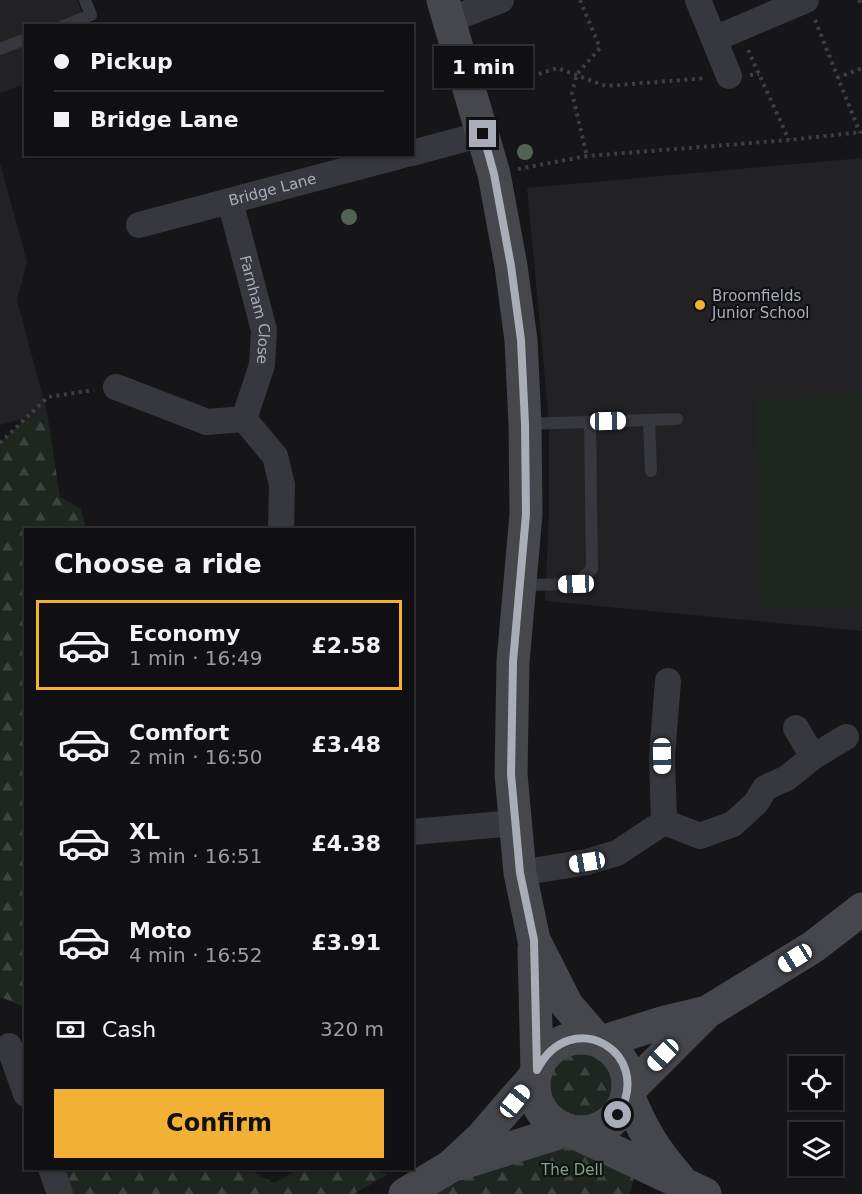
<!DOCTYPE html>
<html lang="en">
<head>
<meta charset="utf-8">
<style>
	:root { --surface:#101012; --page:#19191b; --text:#f1f3f6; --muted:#9c9d9f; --line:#303032; --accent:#f2b134 }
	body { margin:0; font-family:"DejaVu Sans",sans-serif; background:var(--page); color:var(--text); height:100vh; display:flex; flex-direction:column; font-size:22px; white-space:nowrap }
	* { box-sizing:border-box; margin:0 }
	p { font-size:20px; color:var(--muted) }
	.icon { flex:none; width:33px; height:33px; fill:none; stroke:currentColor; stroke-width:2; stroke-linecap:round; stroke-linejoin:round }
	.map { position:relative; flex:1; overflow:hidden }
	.drawer { position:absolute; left:24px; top:528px; width:390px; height:642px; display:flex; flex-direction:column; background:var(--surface); border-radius:0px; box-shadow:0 2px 4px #0004,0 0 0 2px var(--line) }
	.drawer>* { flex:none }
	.hud { position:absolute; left:24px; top:24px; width:390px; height:132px; border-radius:0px; box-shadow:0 2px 4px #0004,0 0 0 2px var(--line); display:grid; align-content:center; height:132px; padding:0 30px; background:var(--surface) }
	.tools { position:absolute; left:789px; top:1056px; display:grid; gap:12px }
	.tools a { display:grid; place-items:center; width:54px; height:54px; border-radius:0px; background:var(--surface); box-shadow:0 2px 4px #0004,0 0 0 2px var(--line); font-size:30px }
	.end { position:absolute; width:27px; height:27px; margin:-14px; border:8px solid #a8adb8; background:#111; box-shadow:0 0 0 3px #111 }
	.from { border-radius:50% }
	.bubble { position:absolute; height:42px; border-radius:0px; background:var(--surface); box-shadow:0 2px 4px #0004,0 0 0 2px var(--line); font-size:20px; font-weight:800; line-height:42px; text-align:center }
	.car { position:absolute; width:18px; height:36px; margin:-18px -9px; border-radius:8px; box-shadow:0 0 4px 2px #0007; background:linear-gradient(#fff 24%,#345 0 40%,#fff 0 76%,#345 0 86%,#fff 0) }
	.hud b { display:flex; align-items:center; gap:21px; height:57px; font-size:22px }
	.hud b+b { border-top:2px solid var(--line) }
	.hud i { width:15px; height:15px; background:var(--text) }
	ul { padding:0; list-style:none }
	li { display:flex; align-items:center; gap:18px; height:90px; margin:0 12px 9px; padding:0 18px; border:3px solid transparent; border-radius:0px }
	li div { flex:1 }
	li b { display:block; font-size:22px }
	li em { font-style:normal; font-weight:800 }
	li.active { border-color:var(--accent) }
	li>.icon { width:54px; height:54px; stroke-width:1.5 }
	h2 { padding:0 30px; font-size:27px; line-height:72px }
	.pay { display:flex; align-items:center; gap:15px; height:66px; padding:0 30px; font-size:22px }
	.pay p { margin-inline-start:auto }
	.action { display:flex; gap:12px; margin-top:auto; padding:12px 30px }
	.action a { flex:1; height:69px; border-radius:0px; background:var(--accent); color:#111; font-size:24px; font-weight:800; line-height:69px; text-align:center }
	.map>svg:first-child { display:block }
	.built { fill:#222225 }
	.grass { fill:#1e261f }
	.forest { fill:url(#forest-firs) }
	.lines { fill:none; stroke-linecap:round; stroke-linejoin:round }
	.path { stroke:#3d3f44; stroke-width:4; stroke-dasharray:3 4.5; stroke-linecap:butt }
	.lane { stroke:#37383d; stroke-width:12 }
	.street { stroke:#37383d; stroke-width:26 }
	.secondary { stroke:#45474d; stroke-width:33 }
	.tree { fill:#506452 }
	.route { stroke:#a8adb8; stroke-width:8 }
	.poi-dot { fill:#f2b134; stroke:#111113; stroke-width:2 }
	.labels { text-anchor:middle; stroke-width:4.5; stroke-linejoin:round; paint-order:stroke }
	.street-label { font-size:15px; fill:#a8adb8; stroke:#111113 }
	.poi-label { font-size:15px; fill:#a8adb8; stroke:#111113; text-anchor:start }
	.park-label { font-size:15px; fill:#7fa381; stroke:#111113 }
</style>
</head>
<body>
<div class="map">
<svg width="862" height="1194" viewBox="0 0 862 1194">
	<defs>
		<pattern id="forest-firs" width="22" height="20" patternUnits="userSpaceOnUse" patternTransform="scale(1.5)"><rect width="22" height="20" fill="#1e261f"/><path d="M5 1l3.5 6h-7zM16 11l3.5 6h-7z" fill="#3c433d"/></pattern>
	</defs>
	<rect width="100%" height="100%" fill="#161618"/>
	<path class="built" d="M0 0H77L87 25 26 26 25 84 0 93Z
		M862 158V631L545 601 549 512V422L527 188Z
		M0 163 27 262 17 300 47 412 0 425Z"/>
	<path class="grass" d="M862 396V605L759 607 755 398Z"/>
	<path class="forest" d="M47 412 60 497 81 509 86 529 26 530 25 1007 0 997V443L26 418Z
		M548 1086a33 33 0 1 1 66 0a33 33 0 1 1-66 0Z
		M573 1143 635 1174 630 1194H426L460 1176Z
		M51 1169H248L274 1183 300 1169H366L388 1174 354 1194H60Z"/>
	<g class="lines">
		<path class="path" d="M580 0 600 48 577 74 572 93 587 156
			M859 0 862 7
			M815 20 860 133
			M748 50 789 140
			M750 75 759 74
			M837 78 862 68
			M496 88 557 68 606 86 707 78
			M518 169 587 156 789 140 862 132
			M0 443 48 397 94 390"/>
		<path class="lane" d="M63 26 91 15 85 0
			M0 49 26 39
			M649 420 651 471
			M526 424 677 419
			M522 585 576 584 592 569 590 422"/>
		<g class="street">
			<path d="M698 0 729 76"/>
			<path d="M449 20 501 0"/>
			<path d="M714 39 806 0"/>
			<path d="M412 153 483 134"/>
			<path id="s1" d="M230 201 264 330 262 365 244 419 275 456 282 485 281 530"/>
			<path id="s2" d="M139 225 407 154"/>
			<path d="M116 387 207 422 244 419"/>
			<path d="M796 728 813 757"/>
			<path d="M664 822 700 836 733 824 756 803 765 788 787 778 813 757 846 737"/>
			<path d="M412 832 514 823"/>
			<path d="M520 873 587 862 617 853 664 822 662 756 668 681"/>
			<path d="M9 1046 26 1094"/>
			<path d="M51 1168 60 1194"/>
		</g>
		<path class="secondary" d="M443 0 494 174 511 266 521 340 525 424 526 514 513 662 511 774 520 873 534 940 567 1005 598 1041
			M534 949 537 1070
			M534 1085a47 47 0 1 1 94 0a47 47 0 1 1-94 0Z
			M601 1042 665 1022 707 1012
			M628 1091 707 1012 813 947 862 909
			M628 1095C642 1129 654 1150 678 1177
			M571 1131 705 1194
			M459 1164 568 1130
			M405 1194 451 1166 481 1138 535 1076"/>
	</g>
	<g class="tree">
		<circle cx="525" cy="152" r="8"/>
		<circle cx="349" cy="217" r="8"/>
	</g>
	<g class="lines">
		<path class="route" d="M483 134 494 174 511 266 521 340 525 424 526 514 513 662 511 774 520 873 534 940 537 1070C570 1004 656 1052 618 1115"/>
	</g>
	<circle class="poi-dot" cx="700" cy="305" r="6"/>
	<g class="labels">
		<g class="street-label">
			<text dy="5" stroke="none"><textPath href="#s2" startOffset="138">Bridge Lane</textPath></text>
			<text dy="5" stroke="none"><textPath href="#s1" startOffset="112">Farnham Close</textPath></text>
		</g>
		<g class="poi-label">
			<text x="712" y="301">Broomfields<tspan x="712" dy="17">Junior School</tspan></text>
		</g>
		<g class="park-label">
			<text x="572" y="1175">The Dell</text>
		</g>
	</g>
</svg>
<div class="tools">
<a><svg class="icon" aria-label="locate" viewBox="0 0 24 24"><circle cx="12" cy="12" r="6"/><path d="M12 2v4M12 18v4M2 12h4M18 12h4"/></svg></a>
<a><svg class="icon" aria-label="layers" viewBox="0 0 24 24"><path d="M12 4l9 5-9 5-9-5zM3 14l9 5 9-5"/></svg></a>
</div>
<i class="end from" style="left:618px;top:1115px"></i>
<i class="end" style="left:483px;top:134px"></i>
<div class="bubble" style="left:434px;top:46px;width:99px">1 min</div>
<i class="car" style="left:608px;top:421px;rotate:89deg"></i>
<i class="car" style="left:576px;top:584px;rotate:268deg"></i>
<i class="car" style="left:662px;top:756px;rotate:179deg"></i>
<i class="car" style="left:587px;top:862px;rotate:261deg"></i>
<i class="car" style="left:795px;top:958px;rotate:238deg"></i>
<i class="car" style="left:663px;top:1055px;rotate:224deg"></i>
<i class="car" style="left:515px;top:1101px;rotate:39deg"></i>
<div class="hud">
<b><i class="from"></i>Pickup</b>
<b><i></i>Bridge Lane</b>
</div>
<section class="drawer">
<h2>Choose a ride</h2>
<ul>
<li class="active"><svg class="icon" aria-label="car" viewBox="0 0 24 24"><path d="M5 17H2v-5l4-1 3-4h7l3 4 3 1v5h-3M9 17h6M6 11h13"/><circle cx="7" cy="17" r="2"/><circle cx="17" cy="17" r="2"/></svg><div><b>Economy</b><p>1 min · 16:49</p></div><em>£2.58</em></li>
<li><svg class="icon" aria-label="car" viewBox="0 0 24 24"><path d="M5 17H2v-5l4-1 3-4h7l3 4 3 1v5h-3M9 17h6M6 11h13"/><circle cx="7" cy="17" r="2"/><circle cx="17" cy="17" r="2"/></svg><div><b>Comfort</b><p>2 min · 16:50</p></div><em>£3.48</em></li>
<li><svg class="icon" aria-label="car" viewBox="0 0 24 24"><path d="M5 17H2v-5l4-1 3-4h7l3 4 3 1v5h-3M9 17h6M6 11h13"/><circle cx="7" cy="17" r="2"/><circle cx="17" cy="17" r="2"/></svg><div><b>XL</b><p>3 min · 16:51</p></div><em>£4.38</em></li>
<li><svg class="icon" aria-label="car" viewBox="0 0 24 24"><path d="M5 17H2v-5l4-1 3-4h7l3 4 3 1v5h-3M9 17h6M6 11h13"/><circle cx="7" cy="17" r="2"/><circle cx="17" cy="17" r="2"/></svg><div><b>Moto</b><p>4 min · 16:52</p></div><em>£3.91</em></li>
</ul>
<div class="pay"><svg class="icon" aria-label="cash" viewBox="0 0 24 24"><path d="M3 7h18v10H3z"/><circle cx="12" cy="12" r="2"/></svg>Cash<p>320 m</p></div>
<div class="action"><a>Confirm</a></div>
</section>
</div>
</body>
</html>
